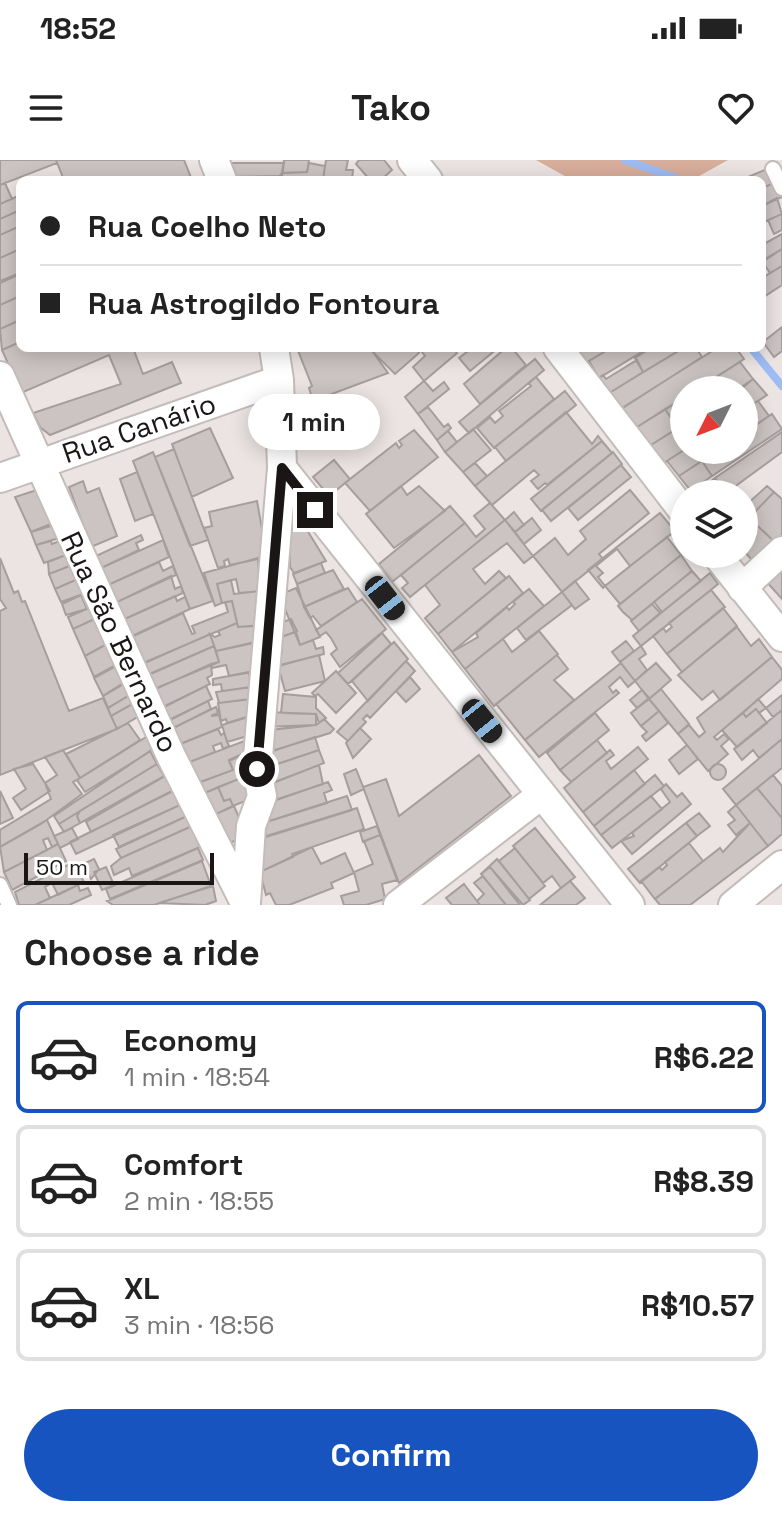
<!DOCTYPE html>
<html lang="en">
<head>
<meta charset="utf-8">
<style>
	:root { --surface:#fff; --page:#f2f2f2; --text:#222; --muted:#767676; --line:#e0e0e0; --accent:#1754c0 }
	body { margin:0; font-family:"Space Grotesk",sans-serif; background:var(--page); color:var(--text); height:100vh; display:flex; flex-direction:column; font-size:30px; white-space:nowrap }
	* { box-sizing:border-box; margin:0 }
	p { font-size:26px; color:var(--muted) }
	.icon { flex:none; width:44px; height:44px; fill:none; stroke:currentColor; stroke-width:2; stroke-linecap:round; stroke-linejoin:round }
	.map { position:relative; height:745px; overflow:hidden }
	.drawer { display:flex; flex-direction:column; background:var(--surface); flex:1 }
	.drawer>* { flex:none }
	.top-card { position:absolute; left:16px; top:16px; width:750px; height:176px; border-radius:12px; box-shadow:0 4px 20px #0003; display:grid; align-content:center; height:176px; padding:0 24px; background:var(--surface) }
	.needle { width:52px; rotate:228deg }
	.fabs { position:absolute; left:670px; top:216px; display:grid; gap:16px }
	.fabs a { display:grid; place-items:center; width:88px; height:88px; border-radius:50%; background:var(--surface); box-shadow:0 4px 20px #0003; font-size:40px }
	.scale { position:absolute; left:24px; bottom:20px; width:190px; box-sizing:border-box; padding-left:8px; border:4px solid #191615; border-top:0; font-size:22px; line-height:28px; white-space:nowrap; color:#191615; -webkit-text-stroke:6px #fff; paint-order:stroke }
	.end { position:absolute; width:36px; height:36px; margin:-18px; border:10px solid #191615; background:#fff; box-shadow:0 0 0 4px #fff }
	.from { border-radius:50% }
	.bubble { position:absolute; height:56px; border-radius:28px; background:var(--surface); box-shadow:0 4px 20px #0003; font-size:26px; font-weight:600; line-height:56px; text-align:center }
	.car { position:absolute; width:24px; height:48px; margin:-24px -12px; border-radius:10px; box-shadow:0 0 6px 2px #0007; background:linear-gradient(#222 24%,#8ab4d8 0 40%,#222 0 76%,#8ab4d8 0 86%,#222 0) }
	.top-card b { display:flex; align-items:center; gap:28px; height:76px; font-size:30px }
	.top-card b+b { border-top:2px solid var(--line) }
	.top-card i { width:20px; height:20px; background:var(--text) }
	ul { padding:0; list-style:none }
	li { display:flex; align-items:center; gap:24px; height:112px; margin:0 16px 12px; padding:0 8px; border:4px solid var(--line); border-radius:12px }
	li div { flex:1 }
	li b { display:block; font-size:30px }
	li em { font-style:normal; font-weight:600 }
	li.current { border-color:var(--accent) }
	li>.icon { width:72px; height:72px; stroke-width:1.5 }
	h2 { padding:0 24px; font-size:36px; line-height:96px }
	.cta { display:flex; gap:16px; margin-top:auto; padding:16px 24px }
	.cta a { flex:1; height:92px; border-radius:48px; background:var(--accent); color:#fff; font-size:32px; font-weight:600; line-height:92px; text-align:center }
	.status { display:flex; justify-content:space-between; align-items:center; height:56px; padding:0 40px; background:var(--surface); direction:ltr }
	.status svg { height:22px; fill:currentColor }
	header { display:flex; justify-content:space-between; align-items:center; height:104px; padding:0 24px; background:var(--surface); font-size:36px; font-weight:600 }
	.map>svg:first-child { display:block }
	.green { fill:#d8ae9c }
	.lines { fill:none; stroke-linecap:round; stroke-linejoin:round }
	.stream { stroke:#9dbcf3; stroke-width:8 }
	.building { fill:#cbc4c2; stroke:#a59e9c; stroke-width:2 }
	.lane-casing { stroke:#c3bcba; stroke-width:18 }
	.street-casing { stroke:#c3bcba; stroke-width:32 }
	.lane { stroke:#fff; stroke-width:14 }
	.street { stroke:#fff; stroke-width:28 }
	.route { stroke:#191615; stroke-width:10 }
	.labels { text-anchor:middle; stroke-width:6; stroke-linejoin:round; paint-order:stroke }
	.street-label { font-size:28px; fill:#191615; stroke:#fff }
</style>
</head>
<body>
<div class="status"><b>18:52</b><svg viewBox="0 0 49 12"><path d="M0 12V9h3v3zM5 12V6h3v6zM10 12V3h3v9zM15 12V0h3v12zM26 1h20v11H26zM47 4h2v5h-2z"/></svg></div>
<header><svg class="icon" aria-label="menu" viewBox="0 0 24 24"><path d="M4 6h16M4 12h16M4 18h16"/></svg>Tako<svg class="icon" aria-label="heart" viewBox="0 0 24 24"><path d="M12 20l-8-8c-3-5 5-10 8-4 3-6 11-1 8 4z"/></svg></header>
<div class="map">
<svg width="782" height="745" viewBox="0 0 782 745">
	<rect width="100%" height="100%" fill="#ebe4e2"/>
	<path class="green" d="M536 0H728L692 20H572Z"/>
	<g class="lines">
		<path class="stream" d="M625 0 681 20
			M751 188 782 226"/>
	</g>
	<path class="building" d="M0 0H56L57 3 0 25Z
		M56 0H184L192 20H64Z
		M284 0H309L307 12 282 13Z
		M326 0H348L346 10H353L352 20H323Z
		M359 0H384L392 10 381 20H370L356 4Z
		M225 3H284L282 16 230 17Z
		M309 3 325 6 323 20H276L282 13 307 12Z
		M767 9 774 23 762 28V20H741Z
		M5 23 12 39 0 44V25Z
		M774 23 782 37 762 46V28Z
		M20 35V50L0 59V44Z
		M777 38 782 54 762 63V46Z
		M20 50V66L0 75V59Z
		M782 54V70L774 74 768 60Z
		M20 66V89L0 98V75Z
		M782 74V89L765 100 762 85Z
		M20 89V113L0 121V98Z
		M782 89V106L770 113 762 101Z
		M782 106V125L762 138V118Z
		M20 114V136L0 145V123Z
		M20 136V160L0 169V145Z
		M20 160V182L2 190 0 169Z
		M782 167V191L774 197 763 182Z
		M20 182V188H133L143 214 172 202 181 223 50 275 40 267 33 253 121 224 109 195 21 233 2 190Z
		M297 188H370L388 213 313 241 309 228 312 226Z
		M415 188 419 193 395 214 370 189Z
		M426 188H453L457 193 424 221 413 207 425 196 422 192Z
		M472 188H498L470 211 459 198Z
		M498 188H512L526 205 480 244 464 224 501 192Z
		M571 188H611L583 204Z
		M611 188H648L599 218 589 201Z
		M651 188H679L680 190 643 212 635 198Z
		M683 188H696L702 197 621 249 611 232Z
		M717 188H736L744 199 696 230H684V238L634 269 619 250Z
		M535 199 544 210 469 273 459 262Z
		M637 200 643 212 606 235 596 220 603 215 606 219Z
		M740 202 753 219 737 230H696Z
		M536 217 554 239 494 288 477 268 490 257 495 263 503 256 499 251 531 226 529 223Z
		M753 219 767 235 744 250V230H740Z
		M424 221 433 231 444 222 449 229 418 254 405 237Z
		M565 231 576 245 506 301 495 287Z
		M684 238V264L678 268 665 249Z
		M758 241 769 256 744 273V250Z
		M428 247 444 267 448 264 451 268 437 280 418 254Z
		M665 249 678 268 648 287 634 269Z
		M566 252 592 284 598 276 602 281 547 325 545 323 538 329 531 321 539 315 534 310 492 345 475 326Z
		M772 254 782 269 712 316 702 301 718 290H744V273Z
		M684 264V290L664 303 651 285Z
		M210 268 233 318 192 337 172 284Z
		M473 269 491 290 463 312 445 292Z
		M414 270 438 297 370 351 345 323 396 283 399 288 402 285 399 281Z
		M448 271 457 282 445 292 437 280Z
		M782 272V292L726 333 715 318Z
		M602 281 612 293 541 351 531 339Z
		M174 289 208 380 190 386 155 297Z
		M684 290H718L679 316 667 301Z
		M153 292 213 441 190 449 133 301Z
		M613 292 622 304 551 361 542 350Z
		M334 300 350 319 329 336 313 317Z
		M702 301 712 316 691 331 679 316Z
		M475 303 487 316 475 326 463 312Z
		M621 305 631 317 578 360 568 348Z
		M137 312 153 354 135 361 120 319Z
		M715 318 725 334H695Z
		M83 321 87 333 99 328 117 376 91 387 69 327Z
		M401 326 407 335 419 326 445 351 394 388 366 354Z
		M767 326 774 332 749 358 744 347Z
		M43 328 53 363 31 372 15 337Z
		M630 330 649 353 599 394 603 399 562 432 533 396 555 378 568 395 586 379 580 371Z
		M774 332 782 339V381L778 385 749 358Z
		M257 341 267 397 230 405 228 399 224 401 225 406 218 408 204 368 212 366 209 352Z
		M490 343 505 360 410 437 402 428 408 423 401 415 465 363 476 377 485 369 474 356Z
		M450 346 465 363 392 422 379 404Z
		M296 352 326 401 294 413 290 407V388H286L284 356Z
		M514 352 524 365 515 372 505 360Z
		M660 353 675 371 630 406 617 389 596 406 603 413 598 417 605 426 603 428 588 410Z
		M744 353 778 385 756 405 744 391Z
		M532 358 541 370 524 384 515 372Z
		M505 360 533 396 524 403 507 383 473 409 485 424 499 411 506 418 438 474 425 458 440 445 425 425Z
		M54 365 59 378 36 385 31 372Z
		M141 375 143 380 136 383 139 390 101 408 96 396Z
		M667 377 681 395 620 444 605 426Z
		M163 380 169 397 108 425 101 408Z
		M51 381 52 384 60 381 66 395 44 403 36 385Z
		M66 395 70 406 49 414 48 402Z
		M681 395 692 411 632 460 623 452 618 446Z
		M0 398 14 433 18 431 22 442 25 441 69 551 103 538 117 569 0 615V451L6 448 0 439Z
		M258 398 260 431 239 433 236 419 217 424 222 443 215 446 204 413Z
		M159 402 163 411 173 406 176 415 115 443 108 425Z
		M321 403 325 413 297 424 293 414Z
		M74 404 80 418 55 429 49 414Z
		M782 404V439L765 420Z
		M333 410 344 429 304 447 297 424Z
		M692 411 701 421 662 452 654 442Z
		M710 413 718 424 641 486 633 476Z
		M171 416 175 429 181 426 183 433 123 460 115 443Z
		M509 416 523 433 452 492 438 474Z
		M80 418 86 433 61 442 55 429Z
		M231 420 234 434 260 431 261 465 238 467 232 441 222 443 217 424Z
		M575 421 589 439 575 449 562 432Z
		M296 428 320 477 300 485 279 435Z
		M348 428 357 442 321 466 313 456 310 458 304 447Z
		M529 429 544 446 465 509 452 492 478 477 476 473 507 447 509 450 515 444 513 442Z
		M711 430 725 447 667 494 653 476 663 468 666 472 672 467 669 463Z
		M562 432 572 445 526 480 517 468Z
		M81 435 87 449 66 455 62 444Z
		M175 436 177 441 185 437 190 449 128 478 120 461Z
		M362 439 386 469 340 507 331 494 337 489 331 478 326 472 320 476 316 470Z
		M232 441 237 463 141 504 129 478 183 453 192 474 195 473 192 466 228 452 225 442Z
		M652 444 660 453 639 471 631 461Z
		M91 447 95 459 73 469 68 457Z
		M723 448 737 466 682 512 667 494Z
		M94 459 105 485 85 496 73 469Z
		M291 459 297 471 272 481V466Z
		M237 463 238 467 254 466 258 482 216 491 210 474 215 477 220 475 218 471Z
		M737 467 751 486 759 479 772 497 720 540 713 531 702 540 678 515Z
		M539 471 558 494 494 546 465 509 503 479 512 492Z
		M296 472 300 485 313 480 316 489 323 487 324 494 280 505 276 494 282 492 277 478Z
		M382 473 391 484 348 524 338 513Z
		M210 474 214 486 145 516 140 505Z
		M626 481 634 491 620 502 612 492Z
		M255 482 258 498 251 500 253 512 229 516 226 505 212 508 211 504 219 502 216 491Z
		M394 482 408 499 368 541 352 521Z
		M105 485 116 505 94 517 85 496Z
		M214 486 219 502 152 530 146 516Z
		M641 486 646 494 639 499 647 510 635 521 620 502Z
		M319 495 325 521 285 531 279 509 282 505Z
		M557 495 568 509 554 520 574 540 525 580 496 544Z
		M772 497 782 510V519L714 577 717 580 724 574 729 579 721 586 728 594 708 611 678 574 689 565 699 577 705 572 697 558Z
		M406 501 415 511 370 558 367 555 363 559 366 562 348 581 337 572Z
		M621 503 635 521 628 527 620 517 609 527 613 533 616 530 619 533 539 597 525 580Z
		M656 503 671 520 649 539 635 521Z
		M211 504 212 515 207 518 210 524 159 549 151 531Z
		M116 506 125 523 103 536 94 518Z
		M336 511 356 533 336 553 318 534 315 536 312 533Z
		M249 512 251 527 222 531 221 524 213 525V519Z
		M410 517 420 529 406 542 396 531Z
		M125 522 131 534 108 548 103 536Z
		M206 526 212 539 167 561 160 549Z
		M251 527V539L219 543 216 532Z
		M661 529 689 564 678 574 649 539Z
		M642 530 649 538 637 548 630 540Z
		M283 534 316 537V548L326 558 319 563 316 554 281 553Z
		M130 535 134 543 111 556 108 548Z
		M782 535V550L773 557 766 548Z
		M251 539 250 556 227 563 226 559 221 561 218 543Z
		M649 539 659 551 641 566 631 553Z
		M758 539 766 548 759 553 756 549 746 557 743 553Z
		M208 541 211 549 168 571 164 563Z
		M134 543 141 555 117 569 111 556Z
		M216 547 218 553 211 556 219 555 222 567 180 584 171 569Z
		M756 549 767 563 737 587 722 570 743 553 746 557Z
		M782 550V579L759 598 753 590 742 600 734 589Z
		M659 551 668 563 646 581 642 576 647 572 641 566Z
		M266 552 316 554V565L263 567Z
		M595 553 609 570 560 610 547 593Z
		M248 557 251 575 227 582 222 565Z
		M324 559 334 569 330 573 262 594 261 571 316 565Z
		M128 563 140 580 80 618 66 594Z
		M360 568 371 579 353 598 346 583Z
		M218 569 221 575 224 573 229 586 223 589 221 583 213 586 215 592 185 604 178 585Z
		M146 577 154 589 85 632 77 620Z
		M315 577 319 590 268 607 264 594Z
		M782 579V608L736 645 723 629Z
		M247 580 250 591 229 601 233 610 193 625 184 604Z
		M597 580 607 593 571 622 560 610Z
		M687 585 698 599 679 614 669 600Z
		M638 587 648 599 583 652 564 628 610 590 614 595 606 601 611 609Z
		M63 590 80 618 73 622 82 634 41 664 0 687V670L51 639 45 623 57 615 45 597Z
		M319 590 324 603 271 624 266 608Z
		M150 591 157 604 59 664 54 656Z
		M247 592 251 614 200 635 192 625 233 610 229 600Z
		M479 595 511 636 399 723 363 627 386 619 399 656Z
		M33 604 50 631 21 650 13 638 26 629 14 609Z
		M157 604 164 616 80 663 77 656 80 651Z
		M710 612a8 8 0 1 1 16 0a8 8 0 1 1-16 0Z
		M319 605 323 624 269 642 264 626Z
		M356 609 364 629 351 635 344 614Z
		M634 610 645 624 594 666 583 652Z
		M167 615 174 630 91 672 86 662Z
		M249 615 257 636 233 646 230 639 224 641 218 627Z
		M655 615 664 626 601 675 594 666Z
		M773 615 782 626V658L757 628Z
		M328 622 332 630 324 633 327 643 270 661 265 644Z
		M666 624 677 637 682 633 691 644 632 694 621 681 634 676 632 673 670 642 661 629Z
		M218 627 224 641 230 639 233 646 210 657 200 635Z
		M757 628 782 658V674L768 686 736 645Z
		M175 630 182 644 76 694 70 682Z
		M0 631 13 658 0 664Z
		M347 636 352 650 266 677 263 663Z
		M651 636 662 649 612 688 601 675Z
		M182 644 187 656 119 687 113 675Z
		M736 645 750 663 736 675 728 665 735 660 728 652Z
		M234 646 244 669 236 680 225 686 211 656Z
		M357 648 364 669 292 694 293 697 260 712V678Z
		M80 651 77 656 80 663 64 672 59 664Z
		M699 653 710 666 697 676 686 663Z
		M187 656 192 666 121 698 116 689Z
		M47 660 58 684 52 687 48 678 43 680 47 690 4 712 0 687Z
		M686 663 697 676 640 723 628 709Z
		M750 663 768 686 690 745H660L655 739 720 688 723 692Z
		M192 666 200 687 132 716 129 708 114 715 111 706 121 698Z
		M377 666 380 675 363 682 360 672Z
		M72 668 78 679 60 688 54 676Z
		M535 668 575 717 561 728 552 716 543 723 513 686Z
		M380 675 397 720 382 724 385 739 366 745H344L341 736 359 731 354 712 373 704 364 681Z
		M689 683 703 701 655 739 641 721 659 707 662 710 667 705 665 702Z
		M58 684 66 701 12 730 4 712Z
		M312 687 321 704 345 693 354 713 331 723 333 728 289 745H276L270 733 266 735 260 712Z
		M198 688 203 700 110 739 106 729Z
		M515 688 545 726 529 739 499 701Z
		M94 699 99 709 91 719 83 704Z
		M497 699 530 740 523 745 490 707 481 714Z
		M202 701 211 726 154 745H113L107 741Z
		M68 705 70 710 76 707 84 722 58 735 52 723 45 727 50 738 35 745H19L15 732Z
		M106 707 114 725 102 730 94 712Z
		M490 707 520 745H506L481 714Z
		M483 716 506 745H480L477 741 484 734 474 723Z
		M570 721 585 738 576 745H540Z
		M464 724 467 728 480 745H452L446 738Z
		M78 725 80 731 88 728 91 735 69 745H35Z
		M213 726 216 741 205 745 159 743Z"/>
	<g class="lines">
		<g class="lane-casing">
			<path id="lane" d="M773 9 782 28
				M0 725 9 745"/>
		</g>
		<g class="street-casing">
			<path id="street" d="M214 0 222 20
				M412 0 428 20
				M558 188 684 352
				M0 216 171 596 246 745
				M282 308 630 745
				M0 318 279 220
				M716 394 782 477
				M742 428 782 391
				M246 743 251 666 262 636 257 609 282 308 279 220 274 188
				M398 745 541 635
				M733 745 782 705"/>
		</g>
		<use href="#lane" class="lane"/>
		<use href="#street" class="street"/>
	</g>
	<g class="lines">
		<path class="route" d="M257 609 282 308 315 350"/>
	</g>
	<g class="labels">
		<g class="street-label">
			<text transform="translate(139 268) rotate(-19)" y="10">Rua Canário</text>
			<text transform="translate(120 482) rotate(65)" y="10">Rua São Bernardo</text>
		</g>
	</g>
</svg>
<div class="fabs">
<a><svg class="needle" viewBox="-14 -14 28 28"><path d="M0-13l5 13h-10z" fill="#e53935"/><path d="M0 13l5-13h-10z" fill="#767676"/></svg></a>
<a><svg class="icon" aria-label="layers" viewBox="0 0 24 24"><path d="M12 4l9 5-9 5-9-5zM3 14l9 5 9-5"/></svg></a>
</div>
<div class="scale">50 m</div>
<i class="end from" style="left:257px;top:609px"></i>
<i class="end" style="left:315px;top:350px"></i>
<div class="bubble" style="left:248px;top:234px;width:132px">1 min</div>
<i class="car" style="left:385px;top:438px;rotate:142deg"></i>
<i class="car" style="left:482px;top:561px;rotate:141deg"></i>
<div class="top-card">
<b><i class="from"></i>Rua Coelho Neto</b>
<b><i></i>Rua Astrogildo Fontoura</b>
</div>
</div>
<section class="drawer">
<h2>Choose a ride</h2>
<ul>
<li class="current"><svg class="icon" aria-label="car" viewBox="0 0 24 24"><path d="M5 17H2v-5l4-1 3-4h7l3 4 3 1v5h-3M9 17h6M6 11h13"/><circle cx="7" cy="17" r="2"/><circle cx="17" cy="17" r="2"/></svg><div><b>Economy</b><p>1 min · 18:54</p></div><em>R$6.22</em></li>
<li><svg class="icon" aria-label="car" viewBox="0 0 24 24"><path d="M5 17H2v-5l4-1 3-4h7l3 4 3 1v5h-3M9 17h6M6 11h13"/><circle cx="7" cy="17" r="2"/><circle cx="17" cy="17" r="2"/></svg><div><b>Comfort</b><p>2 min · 18:55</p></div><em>R$8.39</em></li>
<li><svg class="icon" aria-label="car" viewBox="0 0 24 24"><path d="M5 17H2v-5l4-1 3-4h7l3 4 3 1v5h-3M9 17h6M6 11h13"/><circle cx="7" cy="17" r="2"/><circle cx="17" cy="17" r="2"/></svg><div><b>XL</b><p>3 min · 18:56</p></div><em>R$10.57</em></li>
</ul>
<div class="cta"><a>Confirm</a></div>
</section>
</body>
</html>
